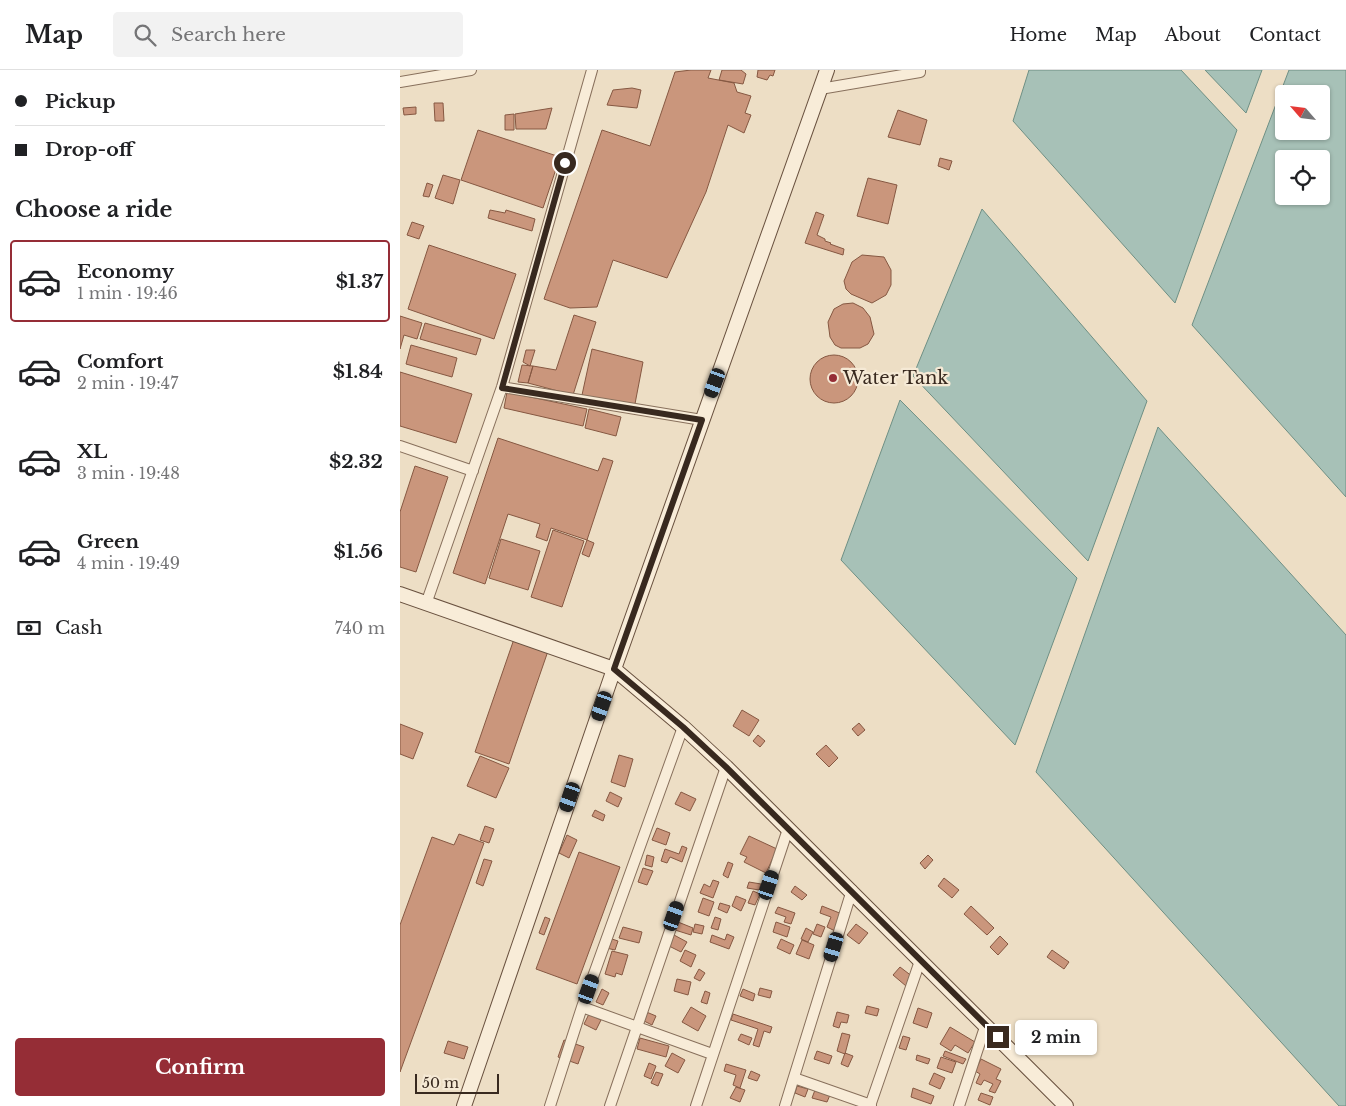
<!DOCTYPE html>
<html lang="en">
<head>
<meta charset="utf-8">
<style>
	:root { --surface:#fff; --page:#f2f2f2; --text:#202124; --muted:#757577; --line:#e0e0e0; --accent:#952d36 }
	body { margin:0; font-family:"Libre Baskerville",serif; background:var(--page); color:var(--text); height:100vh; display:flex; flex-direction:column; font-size:19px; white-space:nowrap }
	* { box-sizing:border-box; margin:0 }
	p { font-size:16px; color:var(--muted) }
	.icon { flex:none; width:28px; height:28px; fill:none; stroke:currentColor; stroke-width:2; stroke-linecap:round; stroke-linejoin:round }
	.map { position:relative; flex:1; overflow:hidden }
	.side { display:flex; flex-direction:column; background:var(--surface); width:400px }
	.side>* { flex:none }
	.hud { display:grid; align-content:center; height:110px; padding:0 15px; background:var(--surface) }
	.needle { width:32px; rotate:298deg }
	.controls { position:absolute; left:875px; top:15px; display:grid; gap:10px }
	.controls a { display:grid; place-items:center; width:55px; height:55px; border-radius:5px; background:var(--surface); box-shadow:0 1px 4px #0004; font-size:25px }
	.scale { position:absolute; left:15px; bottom:12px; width:84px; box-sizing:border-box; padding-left:5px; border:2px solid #38291f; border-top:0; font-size:14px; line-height:18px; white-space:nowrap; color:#38291f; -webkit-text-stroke:4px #f5e9d5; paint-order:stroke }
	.end { position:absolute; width:22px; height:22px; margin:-11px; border:6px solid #38291f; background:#fff; box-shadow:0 0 0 2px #fff }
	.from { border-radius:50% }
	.bubble { position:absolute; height:35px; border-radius:5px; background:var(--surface); box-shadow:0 1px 4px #0004; font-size:16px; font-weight:700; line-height:35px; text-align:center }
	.car { position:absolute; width:15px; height:30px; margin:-15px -8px; border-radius:6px; box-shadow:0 0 4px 1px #0007; background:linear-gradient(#222 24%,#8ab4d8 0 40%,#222 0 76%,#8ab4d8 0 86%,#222 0) }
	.hud b { display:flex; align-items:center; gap:18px; height:48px; font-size:19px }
	.hud b+b { border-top:1px solid var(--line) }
	.hud i { width:12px; height:12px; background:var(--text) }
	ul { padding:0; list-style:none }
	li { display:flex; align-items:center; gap:15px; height:82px; margin:0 10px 8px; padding:0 5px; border:2px solid transparent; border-radius:5px }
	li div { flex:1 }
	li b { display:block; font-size:19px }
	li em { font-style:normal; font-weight:700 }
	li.selected { border-color:var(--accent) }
	li>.icon { width:45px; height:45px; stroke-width:1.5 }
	h2 { padding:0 15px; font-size:22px; line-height:60px }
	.pay { display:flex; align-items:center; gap:12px; height:55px; padding:0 15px; font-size:19px }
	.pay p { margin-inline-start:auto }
	.primary-button { display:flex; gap:10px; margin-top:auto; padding:10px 15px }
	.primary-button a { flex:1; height:58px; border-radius:5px; background:var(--accent); color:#fff; font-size:20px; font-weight:700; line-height:58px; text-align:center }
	header { display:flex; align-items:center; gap:30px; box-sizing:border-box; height:70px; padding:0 25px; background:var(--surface); border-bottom:1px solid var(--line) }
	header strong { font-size:24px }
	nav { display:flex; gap:28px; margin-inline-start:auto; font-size:18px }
	.search { width:350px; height:45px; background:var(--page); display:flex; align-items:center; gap:12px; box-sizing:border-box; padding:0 18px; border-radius:5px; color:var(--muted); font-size:19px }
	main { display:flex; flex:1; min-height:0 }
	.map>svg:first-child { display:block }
	.water { fill:#a7c1b7; stroke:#6e8f84; fill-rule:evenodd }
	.building { fill:#ca967c; stroke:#865842 }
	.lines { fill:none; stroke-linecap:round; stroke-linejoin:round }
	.street-casing { stroke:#88705c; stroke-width:12 }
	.secondary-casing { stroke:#69513f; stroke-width:16 }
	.street { stroke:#f8ecd8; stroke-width:10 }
	.secondary { stroke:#f8ecd8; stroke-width:14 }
	.route { stroke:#38291f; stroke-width:6 }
	.poi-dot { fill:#952d36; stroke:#f5e9d5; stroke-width:2 }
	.labels { text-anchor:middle; stroke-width:4.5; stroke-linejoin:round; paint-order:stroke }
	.poi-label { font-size:18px; fill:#38291f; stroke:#f5e9d5; text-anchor:start }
</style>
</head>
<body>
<header>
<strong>Map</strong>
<div class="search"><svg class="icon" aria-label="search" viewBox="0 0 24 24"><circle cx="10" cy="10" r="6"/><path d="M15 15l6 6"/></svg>Search here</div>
<nav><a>Home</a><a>Map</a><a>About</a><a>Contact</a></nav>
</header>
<main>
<section class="side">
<div class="hud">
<b><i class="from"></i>Pickup</b>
<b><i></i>Drop-off</b>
</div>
<h2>Choose a ride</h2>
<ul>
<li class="selected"><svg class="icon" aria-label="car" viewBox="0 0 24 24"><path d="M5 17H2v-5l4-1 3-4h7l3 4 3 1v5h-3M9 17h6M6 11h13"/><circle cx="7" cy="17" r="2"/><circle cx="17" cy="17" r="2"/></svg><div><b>Economy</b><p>1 min · 19:46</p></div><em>$1.37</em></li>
<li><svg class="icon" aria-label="car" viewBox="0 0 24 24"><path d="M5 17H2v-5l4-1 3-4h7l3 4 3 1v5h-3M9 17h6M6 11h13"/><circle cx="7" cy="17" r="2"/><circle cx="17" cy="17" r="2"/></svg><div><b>Comfort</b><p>2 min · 19:47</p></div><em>$1.84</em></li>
<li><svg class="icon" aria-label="car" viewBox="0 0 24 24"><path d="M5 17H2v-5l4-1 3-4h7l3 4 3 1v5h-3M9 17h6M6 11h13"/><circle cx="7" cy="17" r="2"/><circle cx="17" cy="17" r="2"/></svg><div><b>XL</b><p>3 min · 19:48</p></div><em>$2.32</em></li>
<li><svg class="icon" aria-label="car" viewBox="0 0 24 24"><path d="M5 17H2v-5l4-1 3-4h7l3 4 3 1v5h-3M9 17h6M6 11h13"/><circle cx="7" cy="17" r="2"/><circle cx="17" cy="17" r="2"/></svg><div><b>Green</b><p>4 min · 19:49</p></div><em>$1.56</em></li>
</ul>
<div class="pay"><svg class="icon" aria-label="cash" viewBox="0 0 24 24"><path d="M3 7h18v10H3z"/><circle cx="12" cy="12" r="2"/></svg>Cash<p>740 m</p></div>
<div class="primary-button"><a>Confirm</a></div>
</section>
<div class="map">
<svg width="946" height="1036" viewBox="0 0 946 1036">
	<rect width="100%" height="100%" fill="#eddec5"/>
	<path class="water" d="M629 0H781L837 60 775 233 613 51Z
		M805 0H862L846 43Z
		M889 0H946V427L792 255ZM884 24H921V61H884ZM884 89H921V126H884Z
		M582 139 747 331 688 491 513 306Z
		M500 330 677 508 615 675 441 490Z
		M758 357 946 565V1036H939L636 702Z"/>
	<path class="building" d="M291 0H311L308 8 334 13 337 22 351 26 345 43 351 45 344 63 328 55 306 122 267 208 213 190 197 237 170 238 144 229 202 60 250 76 275 2Z
		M322 0H341L346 4 343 14 319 10Z
		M358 0H375L373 6 370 5 367 10 357 7Z
		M232 18 241 20 237 38 207 35 213 20Z
		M34 33H43L44 51H35Z
		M16 37V44L4 45 3 38Z
		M152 38 146 59H116L115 44Z
		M498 40 527 50 520 75 488 67Z
		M114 44V60H105V45Z
		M78 60 160 87 143 138 61 110Z
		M540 88 552 91 549 100 538 96Z
		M43 105 60 110 53 134 35 128Z
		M468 108 497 115 488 154 457 146Z
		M27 113 33 115 29 127 23 126Z
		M90 140 105 143 106 140 135 149 132 161 88 148Z
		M416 142 424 145 417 165 425 169V171L431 173 430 174 444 179 443 185 405 173Z
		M12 152 24 156 19 169 7 165Z
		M29 175 116 204 94 269 8 239Z
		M462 185 484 187 491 200V215L486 225 472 233 451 224 446 219 444 211 452 192Z
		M453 233 463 238 470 247 474 264 468 274 460 278H441L435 275 430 267 428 252 434 239 443 234Z
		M174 245 196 252 173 325 128 313 133 296 156 300Z
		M0 246 22 253 17 269 4 265 0 279Z
		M25 253 81 269 76 285 20 269Z
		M11 275 57 288 52 307 6 294Z
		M192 279 243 292 234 339 182 325Z
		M126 280H135L130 296 123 292Z
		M410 309a24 24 0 1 1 48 0a24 24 0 1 1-48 0Z
		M122 295 133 296 128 313 118 312Z
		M0 302 72 324 56 373 0 356Z
		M107 322 187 339 183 356 104 338Z
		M189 339 221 347 216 366 185 358Z
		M98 368 198 401 203 388 213 391 187 470 151 458 147 471 136 467 140 454 108 444 85 514 53 503Z
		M15 396 48 407 16 502 0 497V442Z
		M153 460 184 471 162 537 131 527Z
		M101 469 140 481 128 520 89 508Z
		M187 470 194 473 189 487 182 484Z
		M114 569 148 581 109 694 75 682Z
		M342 640 359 650 349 666 333 656Z
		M459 653 465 660 458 666 452 659Z
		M0 654 23 663 13 689 0 684Z
		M358 665 365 671 360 677 353 671Z
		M426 675 438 688 429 697 416 684Z
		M219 685 233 689 225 717 211 712Z
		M80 686 109 698 96 728 67 716Z
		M210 722 222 728 218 737 206 731Z
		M281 722 296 729 290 741 275 734Z
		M195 740 205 745 203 751 192 746Z
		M85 756 94 759 89 773 80 770Z
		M257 758 270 763 266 775 252 770Z
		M59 764 84 773 0 1002V855L32 767 54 775Z
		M167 765 177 770 169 788 159 783Z
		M349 766 377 779 366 803 344 792 347 787 340 784Z
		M282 776 287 778 282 792 270 787 267 793 261 791 265 779 279 784Z
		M179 782 220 797 177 914 136 899Z
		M247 785 254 787 252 797 245 795Z
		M528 785 533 790 525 799 520 793Z
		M84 789 92 791 83 816 76 813Z
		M328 792 333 794 328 808 323 805Z
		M243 798 253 801 247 815 238 812Z
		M544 808 559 820 552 828 538 816Z
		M313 810 319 812 313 828 300 823 304 814 310 817Z
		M349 812 361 814 359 820 347 818Z
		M395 816 407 825 402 830 391 822Z
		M353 821 360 824 355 835 348 833Z
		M336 826 346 830 341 841 332 836Z
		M303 828 314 832 309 846 298 842Z
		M320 833 330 836 327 843 318 839Z
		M422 836 442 844 435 861 427 857 431 847 420 843Z
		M571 836 594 858 587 865 564 844Z
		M378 837 395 843 391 854 384 852 386 847 375 843Z
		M145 847 150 849 144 865 139 863Z
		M315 847 321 849 318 860 311 858Z
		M278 852 293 858 291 865 275 860Z
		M376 852 390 857 387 867 373 862Z
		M295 854 304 856 302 864 293 862Z
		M417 854 425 857 421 867 413 864Z
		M456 854 468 863 459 874 447 865Z
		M223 857 242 862 239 873 219 868Z
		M406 858 413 862 408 872 401 869Z
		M327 864 334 867 329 879 310 872 312 865 325 870Z
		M274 865 287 872 281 882 269 876Z
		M600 866 608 874 598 885 590 877Z
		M209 868 218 871 215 880 206 878Z
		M381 869 394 875 390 884 377 878Z
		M402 870 414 875 409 889 396 884Z
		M285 880 296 885 291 897 280 891Z
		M652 880 669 892 664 899 647 887Z
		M212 881 228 885 222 905 216 903 215 907 205 904Z
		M500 897 513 907 506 916 493 905Z
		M299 899 305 903 300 911 294 908Z
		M277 909 291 912 288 925 274 921Z
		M360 918 372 921 370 928 358 925Z
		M202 919 209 923 203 935 196 932Z
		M343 919 355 924 353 931 340 926Z
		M305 921 310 923 307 934 301 932Z
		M467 936 479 939 477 946 465 943Z
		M291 937 306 946 298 961 282 952Z
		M518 938 532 943 527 958 513 953Z
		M244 941 256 946 252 955 240 949Z
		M437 942 449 945 447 953 441 952 439 958 433 956Z
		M189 944 201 950 196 960 184 954Z
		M333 944 372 957 370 963 364 961 359 977 353 975 358 959 331 950Z
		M550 957 575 972 568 983 555 975 551 981 540 974Z
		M442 963 450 965 445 984 437 981Z
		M341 964 352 968 349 975 338 970Z
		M503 966 510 968 506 980 499 978Z
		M240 968 269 976 266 987 237 979Z
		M164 970 184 977 178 994 158 987Z
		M48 971 68 977 64 989 44 983Z
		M417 981 432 986 429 994 414 989Z
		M545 981 566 989 563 994 543 986Z
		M272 983 285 990 278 1003 265 996Z
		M445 983 453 986 448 997 441 994Z
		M517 985 530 989 528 994 516 990Z
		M541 987 556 992 552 1003 537 998Z
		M581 989 601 999 596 1009 601 1011 595 1023 589 1021 593 1014 584 1010 581 1015 576 1013 580 1004 575 1001Z
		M249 993 256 996 251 1009 244 1006Z
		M326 994 346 1000 340 1018 333 1015 336 1005 324 1001Z
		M351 1001 360 1005 357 1011 348 1008Z
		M256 1002 263 1004 258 1016 251 1013Z
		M534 1003 545 1008 540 1019 529 1014Z
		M397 1016 408 1019 405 1027 395 1023Z
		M336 1017 345 1020 340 1032 330 1028Z
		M513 1018 534 1026 531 1034 511 1027Z
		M415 1020 430 1025 427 1032 412 1028Z
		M581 1023 593 1027 590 1035 578 1030Z"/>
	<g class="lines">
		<g class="street-casing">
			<path id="street" d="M0 12 71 0
				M420 19 520 2V0
				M102 317 302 350
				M0 376 73 401
				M26 534 102 317 192 0
				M182 937 312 984
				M394 1008 471 1035
				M150 1036 182 937 283 657
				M210 1036 326 697
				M296 1036 388 759
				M385 1036 452 820
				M470 1036 520 891
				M559 1036 586 954"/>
		</g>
		<g class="secondary-casing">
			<path id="secondary" d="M0 524 214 599 283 657 326 697 666 1036
				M64 1036 214 599 427 0"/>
		</g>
		<use href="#street" class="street"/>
		<use href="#secondary" class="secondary"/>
	</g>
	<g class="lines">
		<path class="route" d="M165 93 102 318 302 350 214 599 283 657 326 697 598 967"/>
	</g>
	<circle class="poi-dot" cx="433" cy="308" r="5"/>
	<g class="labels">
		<g class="poi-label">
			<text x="443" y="314">Water Tank</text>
		</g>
	</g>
</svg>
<div class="controls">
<a><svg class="needle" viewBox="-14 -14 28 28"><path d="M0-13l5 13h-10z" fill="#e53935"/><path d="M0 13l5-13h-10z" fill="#757577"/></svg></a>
<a><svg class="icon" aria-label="locate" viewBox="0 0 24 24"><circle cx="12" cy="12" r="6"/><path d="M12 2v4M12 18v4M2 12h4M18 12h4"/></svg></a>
</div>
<div class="scale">50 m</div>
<i class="end from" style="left:165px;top:93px"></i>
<i class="end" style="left:598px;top:967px"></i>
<div class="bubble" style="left:615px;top:950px;width:82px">2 min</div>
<i class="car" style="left:315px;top:313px;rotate:200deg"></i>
<i class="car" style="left:202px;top:636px;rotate:199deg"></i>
<i class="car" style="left:170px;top:727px;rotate:199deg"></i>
<i class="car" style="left:369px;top:815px;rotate:18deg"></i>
<i class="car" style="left:274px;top:846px;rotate:19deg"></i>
<i class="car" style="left:434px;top:877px;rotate:197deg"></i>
<i class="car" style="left:189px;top:919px;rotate:20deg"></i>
</div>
</main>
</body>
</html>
